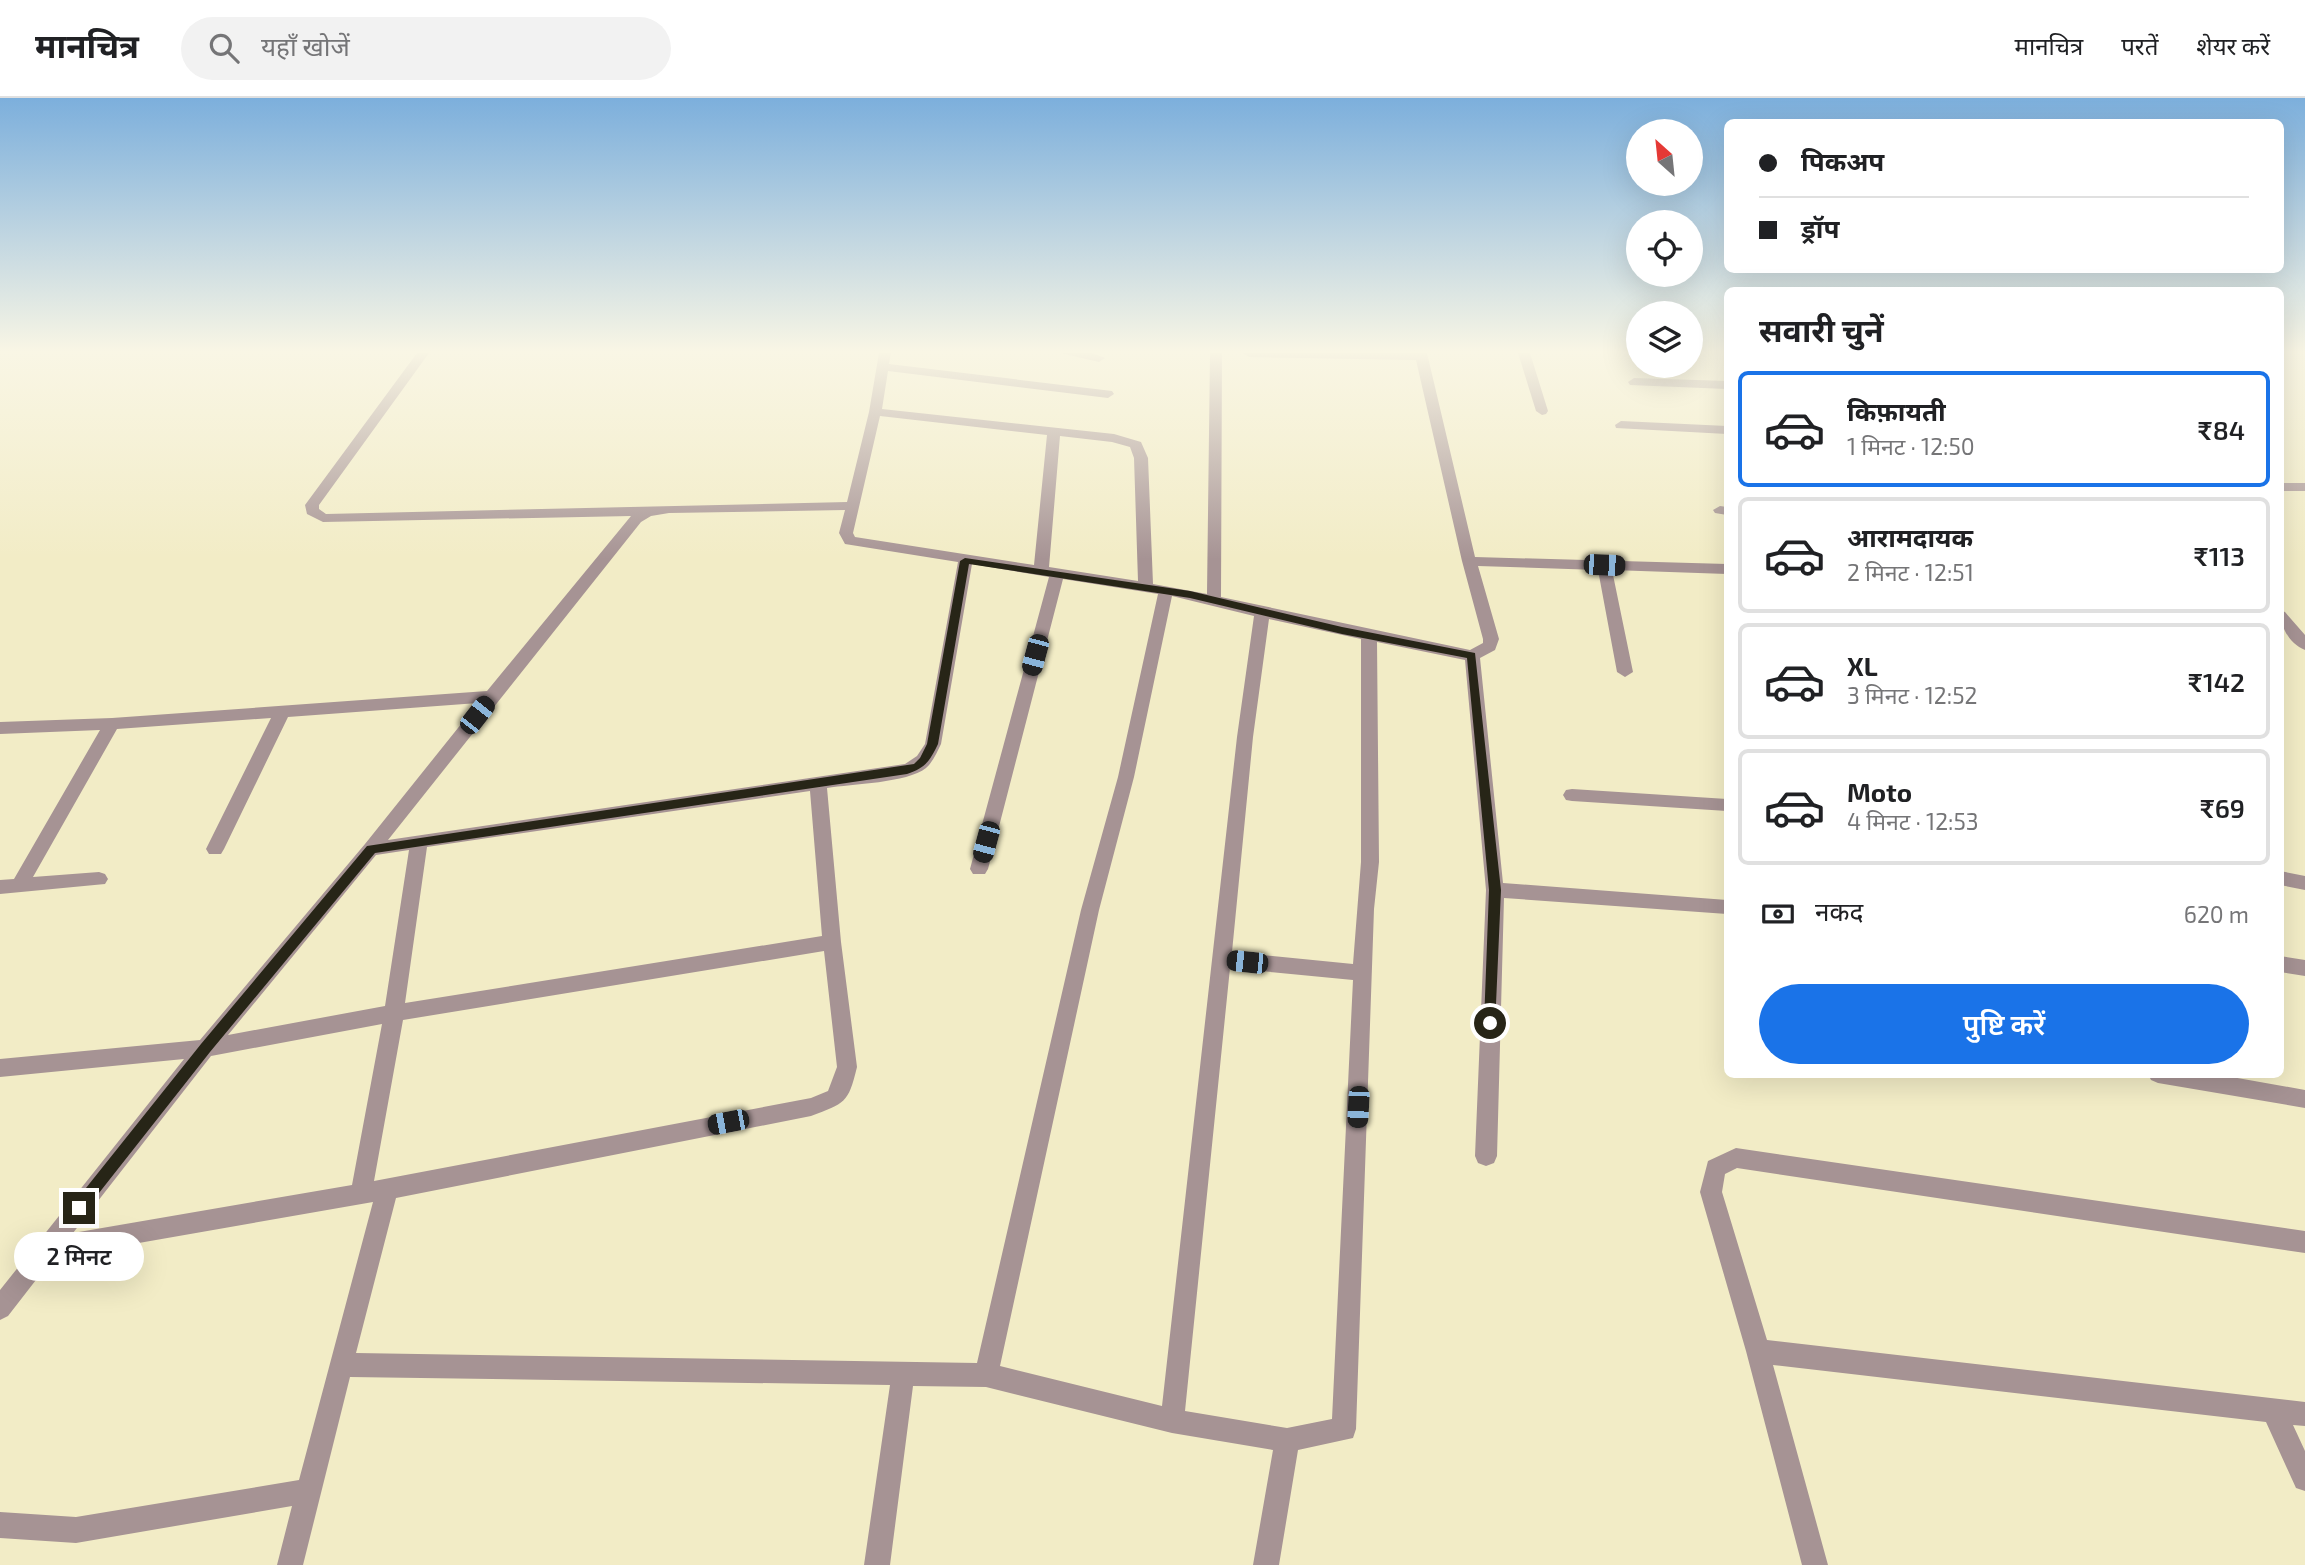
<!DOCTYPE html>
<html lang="hi">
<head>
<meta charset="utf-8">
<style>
	:root { --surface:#fff; --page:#f2f2f2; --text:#202124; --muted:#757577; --line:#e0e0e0; --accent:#1a73e8 }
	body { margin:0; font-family:"Exo 2","Noto Sans Devanagari",sans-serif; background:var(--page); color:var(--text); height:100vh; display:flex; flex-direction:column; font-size:26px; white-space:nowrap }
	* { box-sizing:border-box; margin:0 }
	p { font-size:23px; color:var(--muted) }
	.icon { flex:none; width:38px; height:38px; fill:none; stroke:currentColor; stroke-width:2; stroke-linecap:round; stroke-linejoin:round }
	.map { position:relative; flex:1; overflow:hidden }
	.panel { position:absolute; left:1724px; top:189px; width:560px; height:791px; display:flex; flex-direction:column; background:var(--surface); border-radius:10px; box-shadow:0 7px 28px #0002 }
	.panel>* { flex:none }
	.banner { position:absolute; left:1724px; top:21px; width:560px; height:154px; border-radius:10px; box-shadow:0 7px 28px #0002; display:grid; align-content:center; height:154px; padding:0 35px; background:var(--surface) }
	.needle { width:46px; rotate:333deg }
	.controls { position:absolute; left:1626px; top:21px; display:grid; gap:14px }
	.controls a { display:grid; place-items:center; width:77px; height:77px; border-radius:50%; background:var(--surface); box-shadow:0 7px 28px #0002; font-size:35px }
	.end { position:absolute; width:32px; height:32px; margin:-16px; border:9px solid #272517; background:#fff; box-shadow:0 0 0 4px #fff }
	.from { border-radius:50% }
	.bubble { position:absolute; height:49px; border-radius:24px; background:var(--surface); box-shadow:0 7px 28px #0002; font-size:23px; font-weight:600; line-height:49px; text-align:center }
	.car { position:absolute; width:21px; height:42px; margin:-21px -10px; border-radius:9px; box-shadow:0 0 5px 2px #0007; background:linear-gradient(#222 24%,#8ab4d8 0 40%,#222 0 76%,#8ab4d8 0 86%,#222 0) }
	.banner b { display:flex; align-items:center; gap:24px; height:66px; font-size:26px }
	.banner b+b { border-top:2px solid var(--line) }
	.banner i { width:18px; height:18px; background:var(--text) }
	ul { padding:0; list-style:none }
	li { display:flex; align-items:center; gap:21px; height:116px; margin:0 14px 10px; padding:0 21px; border:4px solid var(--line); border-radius:10px }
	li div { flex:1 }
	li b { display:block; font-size:26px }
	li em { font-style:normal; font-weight:600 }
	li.current { border-color:var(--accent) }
	li>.icon { width:63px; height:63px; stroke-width:1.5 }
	h2 { padding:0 35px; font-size:32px; line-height:84px }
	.pay { display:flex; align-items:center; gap:18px; height:77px; padding:0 35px; font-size:26px }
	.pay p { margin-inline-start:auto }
	.cta { display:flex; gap:14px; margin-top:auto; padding:14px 35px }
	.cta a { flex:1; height:80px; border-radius:42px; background:var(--accent); color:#fff; font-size:28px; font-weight:600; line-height:80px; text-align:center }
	header { display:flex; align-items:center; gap:42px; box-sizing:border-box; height:98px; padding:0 35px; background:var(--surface); border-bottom:2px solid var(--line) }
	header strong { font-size:33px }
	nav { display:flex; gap:38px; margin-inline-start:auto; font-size:24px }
	.search { width:490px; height:63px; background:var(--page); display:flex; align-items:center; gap:18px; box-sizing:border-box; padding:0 24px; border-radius:38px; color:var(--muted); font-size:26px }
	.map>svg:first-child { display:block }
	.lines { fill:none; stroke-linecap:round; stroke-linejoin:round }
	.minor { fill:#a69394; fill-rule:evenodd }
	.route { fill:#272517 }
</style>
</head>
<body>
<header>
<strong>मानचित्र</strong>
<div class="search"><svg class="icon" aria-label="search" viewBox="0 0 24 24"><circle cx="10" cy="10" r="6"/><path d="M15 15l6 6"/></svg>यहाँ खोजें</div>
<nav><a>मानचित्र</a><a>परतें</a><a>शेयर करें</a></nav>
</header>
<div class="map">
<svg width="2305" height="1467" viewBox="0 0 2305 1467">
	<rect width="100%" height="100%" fill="#f2ecc6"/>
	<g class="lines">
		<path class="minor" d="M417 255H429L319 407V411L326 416 847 404 869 314 879 255H891L889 266 1112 293 1114 296 1108 300 888 273 882 311 1114 336 1141 344 1148 360 1153 486 1207 496 1210 255H1222L1221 499 1470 552 1483 545V541L1462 463 1416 262 1249 259 1243 255H1427L1475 459 1727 466V476L1612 472 1633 574 1625 579 1617 574 1598 472 1478 468 1499 541 1495 552 1480 560 1503 785 1727 802V816L1504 800 1497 1058 1494 1065 1486 1068 1478 1065 1475 1058 1486 792 1465 562 1377 544 1379 764 1374 811 1356 1331 1353 1340 1298 1352 1279 1467H1253L1273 1352 1172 1335 986 1289 913 1288 890 1467H864L890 1287 350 1279 303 1467H277L292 1408 76 1445 0 1440V1414L76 1419 299 1382 373 1104 53 1160 8 1218 0 1222V1192L184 961 0 979V961L200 942 365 746 478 605 288 619 224 751 221 756H209L206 751 271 620 117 631 33 779 99 774 105 776 108 781 105 786 0 796V782L14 781 100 632 0 636V624L112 620 487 593 631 418 323 424 307 416 305 407ZM880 318 1047 337 1034 467 855 439 853 435ZM1060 338 1112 344 1130 349 1134 360 1138 483 1049 469ZM845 412 839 435 845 446 958 464 925 646 917 658 905 666 388 742 641 424 651 418 669 415ZM972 466 1049 479 970 771 973 776H985L988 771 1063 481 1158 496 1118 679 1081 812 977 1265 356 1255 396 1100 811 1018C845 1005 848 1006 857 969L841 844 827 690C852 686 907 685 926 670 933 664 937 654 941 646ZM1172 498 1254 518 1237 639 1162 1308 1000 1268 1099 812 1134 679ZM1269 521 1361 541V764L1353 866 1232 854 1253 639ZM810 693 822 838 405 905 427 749ZM409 752 385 908 228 937 376 757ZM824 853 837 969 828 993 811 1000 374 1083 403 922ZM1230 870 1353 882 1332 1321 1287 1330 1185 1313ZM382 926 352 1087 73 1135 211 958Z
			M1060 255H1092L1105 260 1099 264Z
			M1518 255H1530L1548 313 1546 316 1542 317 1536 313Z
			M1634 280 1727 283V291L1630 287 1628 284Z
			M1621 323 1727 328V336L1616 330 1615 327Z
			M2280 385H2305V393H2280Z
			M1720 408 1727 409V417L1715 415 1713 412Z
			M2280 512 2285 514 2305 537V552C2289 546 2280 528 2280 512Z
			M1572 691 1727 701V713L1572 703 1566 702 1563 697 1566 692Z
			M2280 773 2305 778V792L2280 787Z
			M2280 858 2305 862V878L2280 874Z
			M2148 976H2215L2305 992V1010L2158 985 2151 982Z
			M1736 1050 2305 1133V1155L1737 1070 1725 1076 1722 1094 1767 1242 2305 1304V1328L2293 1327 2305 1353V1393L2296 1390 2266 1324 1773 1267 1828 1467H1802L1746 1253 1700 1094 1708 1063Z"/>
	</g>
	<linearGradient id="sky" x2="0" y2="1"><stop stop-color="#7cafdc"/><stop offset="0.55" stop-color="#f9f6e5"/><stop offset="1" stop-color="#f9f6e5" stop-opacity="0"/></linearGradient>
	<rect width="2305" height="461" fill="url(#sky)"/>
	<path class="route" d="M965 460 1190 493 1342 529 1475 555 1501 792 1495 929 1490 930 1484 925 1489 792 1467 560 1342 536 1190 500 969 466 938 646C930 663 925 670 907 676L375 755 210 954 84 1114H74V1105L201 946 367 748 914 666 920 660 927 646 960 463Z"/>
</svg>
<div class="controls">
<a><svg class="needle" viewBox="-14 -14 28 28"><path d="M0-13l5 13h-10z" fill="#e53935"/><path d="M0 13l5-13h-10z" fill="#757577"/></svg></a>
<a><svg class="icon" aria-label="locate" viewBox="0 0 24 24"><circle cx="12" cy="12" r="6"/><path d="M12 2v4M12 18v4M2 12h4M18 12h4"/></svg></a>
<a><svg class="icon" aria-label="layers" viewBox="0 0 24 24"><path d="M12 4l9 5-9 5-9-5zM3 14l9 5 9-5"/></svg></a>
</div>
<i class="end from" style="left:1490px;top:925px"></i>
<i class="end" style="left:79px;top:1110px"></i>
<div class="bubble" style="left:14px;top:1134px;width:130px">2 मिनट</div>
<i class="car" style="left:1604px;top:467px;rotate:92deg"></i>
<i class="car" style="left:1035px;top:557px;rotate:195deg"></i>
<i class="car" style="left:477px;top:617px;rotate:38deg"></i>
<i class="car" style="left:986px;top:744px;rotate:195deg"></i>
<i class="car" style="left:1247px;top:864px;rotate:276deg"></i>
<i class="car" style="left:1358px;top:1009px;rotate:183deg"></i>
<i class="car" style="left:728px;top:1024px;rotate:259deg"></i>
<div class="banner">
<b><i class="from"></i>पिकअप</b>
<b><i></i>ड्रॉप</b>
</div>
<section class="panel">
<h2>सवारी चुनें</h2>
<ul>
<li class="current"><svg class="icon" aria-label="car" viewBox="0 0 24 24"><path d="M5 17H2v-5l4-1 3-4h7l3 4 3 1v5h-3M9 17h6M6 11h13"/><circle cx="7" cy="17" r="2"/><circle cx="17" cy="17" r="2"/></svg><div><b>किफ़ायती</b><p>1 मिनट · 12:50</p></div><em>₹84</em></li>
<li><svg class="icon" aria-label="car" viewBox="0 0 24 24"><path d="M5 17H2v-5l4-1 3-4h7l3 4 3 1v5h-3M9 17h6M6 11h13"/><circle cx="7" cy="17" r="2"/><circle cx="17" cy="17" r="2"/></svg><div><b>आरामदायक</b><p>2 मिनट · 12:51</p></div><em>₹113</em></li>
<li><svg class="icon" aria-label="car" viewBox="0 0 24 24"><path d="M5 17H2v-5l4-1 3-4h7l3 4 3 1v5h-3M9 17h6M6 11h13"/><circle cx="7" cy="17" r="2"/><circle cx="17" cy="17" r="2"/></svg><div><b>XL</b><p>3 मिनट · 12:52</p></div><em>₹142</em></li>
<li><svg class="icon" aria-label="car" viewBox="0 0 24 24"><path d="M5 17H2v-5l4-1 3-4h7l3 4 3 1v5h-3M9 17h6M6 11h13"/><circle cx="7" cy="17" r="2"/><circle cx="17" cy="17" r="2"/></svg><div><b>Moto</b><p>4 मिनट · 12:53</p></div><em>₹69</em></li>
</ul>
<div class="pay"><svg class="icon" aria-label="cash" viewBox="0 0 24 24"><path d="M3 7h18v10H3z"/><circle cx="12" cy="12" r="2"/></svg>नकद<p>620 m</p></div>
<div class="cta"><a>पुष्टि करें</a></div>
</section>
</div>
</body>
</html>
